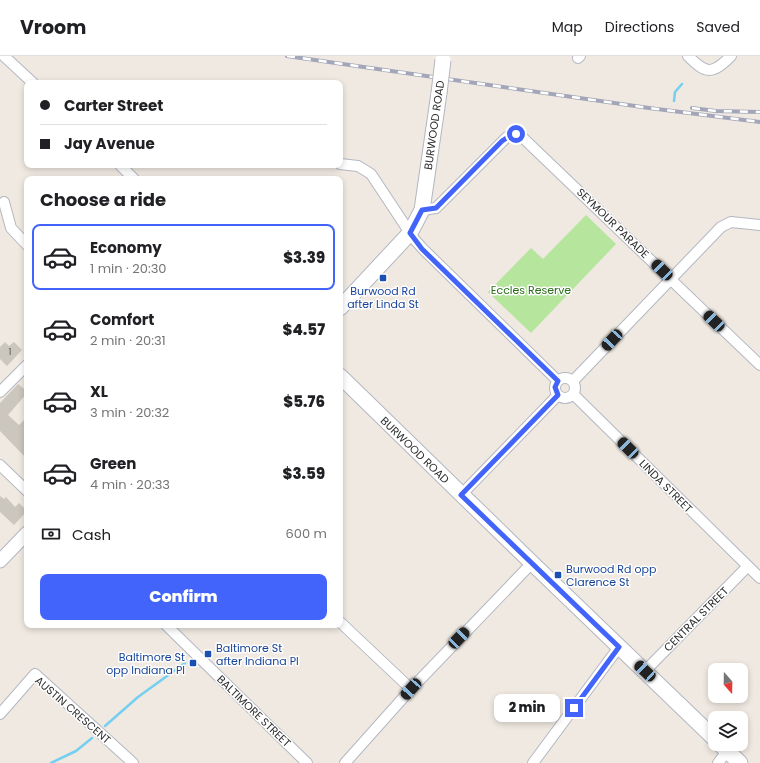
<!DOCTYPE html>
<html lang="en">
<head>
<meta charset="utf-8">
<style>
	:root { --surface:#fff; --page:#f6f6f6; --text:#202124; --muted:#757577; --line:#e0e0e0; --accent:#4264fb }
	body { margin:0; font-family:Poppins,sans-serif; background:var(--page); color:var(--text); height:100vh; display:flex; flex-direction:column; font-size:15px; white-space:nowrap }
	* { box-sizing:border-box; margin:0 }
	p { font-size:13px; color:var(--muted) }
	.icon { flex:none; width:22px; height:22px; fill:none; stroke:currentColor; stroke-width:2; stroke-linecap:round; stroke-linejoin:round }
	.map { position:relative; flex:1; overflow:hidden }
	.panel { position:absolute; left:24px; top:120px; width:319px; height:452px; display:flex; flex-direction:column; background:var(--surface); border-radius:8px; box-shadow:0 2px 6px #0003 }
	.panel>* { flex:none }
	.top-card { position:absolute; left:24px; top:24px; width:319px; height:88px; border-radius:8px; box-shadow:0 2px 6px #0003; display:grid; align-content:center; height:88px; padding:0 16px; background:var(--surface) }
	.needle { width:26px; rotate:160deg }
	.controls { position:absolute; left:708px; top:607px; display:grid; gap:8px }
	.controls a { display:grid; place-items:center; width:40px; height:40px; border-radius:8px; background:var(--surface); box-shadow:0 2px 6px #0003; font-size:20px }
	.end { position:absolute; width:18px; height:18px; margin:-9px; border:5px solid #4264fb; background:#fff; box-shadow:0 0 0 2px #fff }
	.from { border-radius:50% }
	.bubble { position:absolute; height:28px; border-radius:8px; background:var(--surface); box-shadow:0 2px 6px #0003; font-size:13px; font-weight:800; line-height:28px; text-align:center }
	.car { position:absolute; width:12px; height:24px; margin:-12px -6px; border-radius:5px; box-shadow:0 0 3px 1px #0007; background:linear-gradient(#222 24%,#8ab4d8 0 40%,#222 0 76%,#8ab4d8 0 86%,#222 0) }
	.top-card b { display:flex; align-items:center; gap:14px; height:38px; font-size:15px }
	.top-card b+b { border-top:1px solid var(--line) }
	.top-card i { width:10px; height:10px; background:var(--text) }
	ul { padding:0; list-style:none }
	li { display:flex; align-items:center; gap:12px; height:66px; margin:0 8px 6px; padding:0 8px; border:2px solid transparent; border-radius:8px }
	li div { flex:1 }
	li b { display:block; font-size:15px }
	li em { font-style:normal; font-weight:800 }
	li.selected { border-color:var(--accent) }
	li>.icon { width:36px; height:36px; stroke-width:1.5 }
	h2 { padding:0 16px; font-size:18px; line-height:48px }
	.pay { display:flex; align-items:center; gap:10px; height:44px; padding:0 16px; font-size:15px }
	.pay p { margin-inline-start:auto }
	.cta { display:flex; gap:8px; margin-top:auto; padding:8px 16px }
	.cta a { flex:1; height:46px; border-radius:8px; background:var(--accent); color:#fff; font-size:16px; font-weight:800; line-height:46px; text-align:center }
	header { display:flex; align-items:center; gap:24px; box-sizing:border-box; height:56px; padding:0 20px; background:var(--surface); border-bottom:1px solid var(--line) }
	header strong { font-size:19px }
	nav { display:flex; gap:22px; margin-inline-start:auto; font-size:14px }
	.map>svg:first-child { display:block }
	.green { fill:#b6e59e }
	.lines { fill:none; stroke-linecap:round; stroke-linejoin:round }
	.stream { stroke:#75cff0; stroke-width:2.5 }
	.building { fill:#cbc7bf }
	.minor-casing { stroke:#b4b7c1; stroke-width:12 }
	.tertiary-casing { stroke:#b4b7c1; stroke-width:15 }
	.secondary-casing { stroke:#b4b7c1; stroke-width:17 }
	.minor { stroke:#fff; stroke-width:10 }
	.tertiary { stroke:#fff; stroke-width:13 }
	.secondary { stroke:#fff; stroke-width:15 }
	.rail-casing { stroke:#a3a6b8; stroke-width:4 }
	.rail { stroke:#fff; stroke-width:2.5; stroke-dasharray:8; stroke-linecap:butt }
	.secondary-bridge-casing { stroke:#b4b7c1; stroke-width:17; stroke-linecap:butt }
	.secondary-bridge { stroke:#fff; stroke-width:15 }
	.route { stroke:#4264fb; stroke-width:5 }
	.transit-dot { fill:#1a4fb4; stroke:#fff; stroke-width:1.5 }
	.labels { text-anchor:middle; stroke-width:3; stroke-linejoin:round; paint-order:stroke }
	.number-label { font-size:9px; fill:#555452 }
	.street-label { font-size:11px; fill:#2e2e2e; stroke:#fff }
	.park-label { font-size:11px; fill:#2c6e1b; stroke:#fff }
	.transit-label { font-size:11px; fill:#164399; stroke:#fff; text-anchor:start }
</style>
</head>
<body>
<header>
<strong>Vroom</strong>
<nav><a>Map</a><a>Directions</a><a>Saved</a></nav>
</header>
<div class="map">
<svg width="760" height="707" viewBox="0 0 760 707">
	<rect width="100%" height="100%" fill="#efe9e1"/>
	<path class="green" d="M586 159 616 188 531 277 488 236 531 192 543 203Z"/>
	<g class="lines">
		<path class="stream" d="M674 45 675 36 682 28
			M105 670 138 641 185 607
			M51 707 76 695 92 682"/>
	</g>
	<path class="building" d="M5 286 9 290 14 286 22 294 7 310 0 303V291Z
		M18 328 27 335V337L8 359 19 369 27 361V403L0 375V347Z
		M0 440 4 443 6 441 15 451 19 447 27 455 14 469 0 456Z"/>
	<g class="lines">
		<g class="minor-casing">
			<path id="minor" d="M4 0 33 27
				M688 0C706 18 712 19 731 0
				M578 2 580 0
				M340 108 358 110 371 118 414 183 423 193 558 325
				M120 109 134 123
				M4 146 11 172 27 189
				M422 154 436 152 507 81 511 79H520L760 309
				M555 332a10 10 0 1 1 20 0a10 10 0 1 1-20 0Z
				M573 325 721 171 731 166 760 169
				M0 336 27 309
				M573 338 760 522
				M0 409 27 435
				M461 439 558 339
				M340 566 411 633
				M166 569 307 707
				M645 615 748 510
				M0 658 35 618 133 707
				M345 707 411 633 532 507
				M533 707 619 591
				M718 707 727 695"/>
		</g>
		<g class="tertiary-casing">
			<path id="tertiary" d="M0 505 27 477"/>
		</g>
		<g class="secondary-casing">
			<path id="secondary" d="M340 252 410 177 422 154 439 37
				M340 320 532 507 715 683
				M720 688 740 707"/>
		</g>
		<use href="#minor" class="minor"/>
		<use href="#tertiary" class="tertiary"/>
		<use href="#secondary" class="secondary"/>
		<g class="rail-casing">
			<path id="rail" d="M287 0 649 52 760 66
				M692 52 716 55 760 56"/>
		</g>
		<use href="#rail" class="rail"/>
		<g class="secondary-bridge-casing">
			<path id="secondary-bridge" d="M439 37 443 4"/>
		</g>
		<use href="#secondary-bridge" class="secondary-bridge"/>
	</g>
	<g class="lines">
		<path class="route" d="M516 78 511 79 502 85 436 152 422 154 410 177 422 193 558 325 555 331 558 339 461 439 619 591 574 652"/>
	</g>
	<g class="transit-dot">
		<rect x="379" y="218" width="8" height="8" rx="2"/>
		<rect x="554" y="515" width="8" height="8" rx="2"/>
		<rect x="204" y="594" width="8" height="8" rx="2"/>
		<rect x="189" y="603" width="8" height="8" rx="2"/>
	</g>
	<g class="labels">
		<g class="number-label">
			<text x="10" y="299">1</text>
		</g>
		<g class="street-label">
			<text transform="translate(434 69) rotate(-82)" y="4">BURWOOD ROAD</text>
			<text transform="translate(613 167) rotate(44)" y="4">SEYMOUR PARADE</text>
			<text transform="translate(415 394) rotate(44)" y="4">BURWOOD ROAD</text>
			<text transform="translate(666 430) rotate(45)" y="4">LINDA STREET</text>
			<text transform="translate(696 563) rotate(-45)" y="4">CENTRAL STREET</text>
			<text transform="translate(73 654) rotate(41)" y="4">AUSTIN CRESCENT</text>
			<text transform="translate(254 655) rotate(44)" y="4">BALTIMORE STREET</text>
		</g>
		<g class="park-label">
			<text x="531" y="238">Eccles Reserve</text>
		</g>
		<g class="transit-label">
			<text x="383" y="239" text-anchor="middle">Burwood Rd<tspan x="383" dy="13">after Linda St</tspan></text>
			<text x="566" y="517">Burwood Rd opp<tspan x="566" dy="13">Clarence St</tspan></text>
			<text x="216" y="596">Baltimore St<tspan x="216" dy="13">after Indiana Pl</tspan></text>
			<text x="185" y="605" text-anchor="end">Baltimore St<tspan x="185" dy="13">opp Indiana Pl</tspan></text>
		</g>
	</g>
</svg>
<div class="controls">
<a><svg class="needle" viewBox="-14 -14 28 28"><path d="M0-13l5 13h-10z" fill="#e53935"/><path d="M0 13l5-13h-10z" fill="#757577"/></svg></a>
<a><svg class="icon" aria-label="layers" viewBox="0 0 24 24"><path d="M12 4l9 5-9 5-9-5zM3 14l9 5 9-5"/></svg></a>
</div>
<i class="end from" style="left:516px;top:78px"></i>
<i class="end" style="left:574px;top:652px"></i>
<div class="bubble" style="left:494px;top:638px;width:66px">2 min</div>
<i class="car" style="left:662px;top:214px;rotate:314deg"></i>
<i class="car" style="left:714px;top:265px;rotate:314deg"></i>
<i class="car" style="left:612px;top:284px;rotate:223deg"></i>
<i class="car" style="left:628px;top:392px;rotate:315deg"></i>
<i class="car" style="left:459px;top:582px;rotate:44deg"></i>
<i class="car" style="left:645px;top:615px;rotate:313deg"></i>
<i class="car" style="left:411px;top:633px;rotate:222deg"></i>
<div class="top-card">
<b><i class="from"></i>Carter Street</b>
<b><i></i>Jay Avenue</b>
</div>
<section class="panel">
<h2>Choose a ride</h2>
<ul>
<li class="selected"><svg class="icon" aria-label="car" viewBox="0 0 24 24"><path d="M5 17H2v-5l4-1 3-4h7l3 4 3 1v5h-3M9 17h6M6 11h13"/><circle cx="7" cy="17" r="2"/><circle cx="17" cy="17" r="2"/></svg><div><b>Economy</b><p>1 min · 20:30</p></div><em>$3.39</em></li>
<li><svg class="icon" aria-label="car" viewBox="0 0 24 24"><path d="M5 17H2v-5l4-1 3-4h7l3 4 3 1v5h-3M9 17h6M6 11h13"/><circle cx="7" cy="17" r="2"/><circle cx="17" cy="17" r="2"/></svg><div><b>Comfort</b><p>2 min · 20:31</p></div><em>$4.57</em></li>
<li><svg class="icon" aria-label="car" viewBox="0 0 24 24"><path d="M5 17H2v-5l4-1 3-4h7l3 4 3 1v5h-3M9 17h6M6 11h13"/><circle cx="7" cy="17" r="2"/><circle cx="17" cy="17" r="2"/></svg><div><b>XL</b><p>3 min · 20:32</p></div><em>$5.76</em></li>
<li><svg class="icon" aria-label="car" viewBox="0 0 24 24"><path d="M5 17H2v-5l4-1 3-4h7l3 4 3 1v5h-3M9 17h6M6 11h13"/><circle cx="7" cy="17" r="2"/><circle cx="17" cy="17" r="2"/></svg><div><b>Green</b><p>4 min · 20:33</p></div><em>$3.59</em></li>
</ul>
<div class="pay"><svg class="icon" aria-label="cash" viewBox="0 0 24 24"><path d="M3 7h18v10H3z"/><circle cx="12" cy="12" r="2"/></svg>Cash<p>600 m</p></div>
<div class="cta"><a>Confirm</a></div>
</section>
</div>
</body>
</html>
